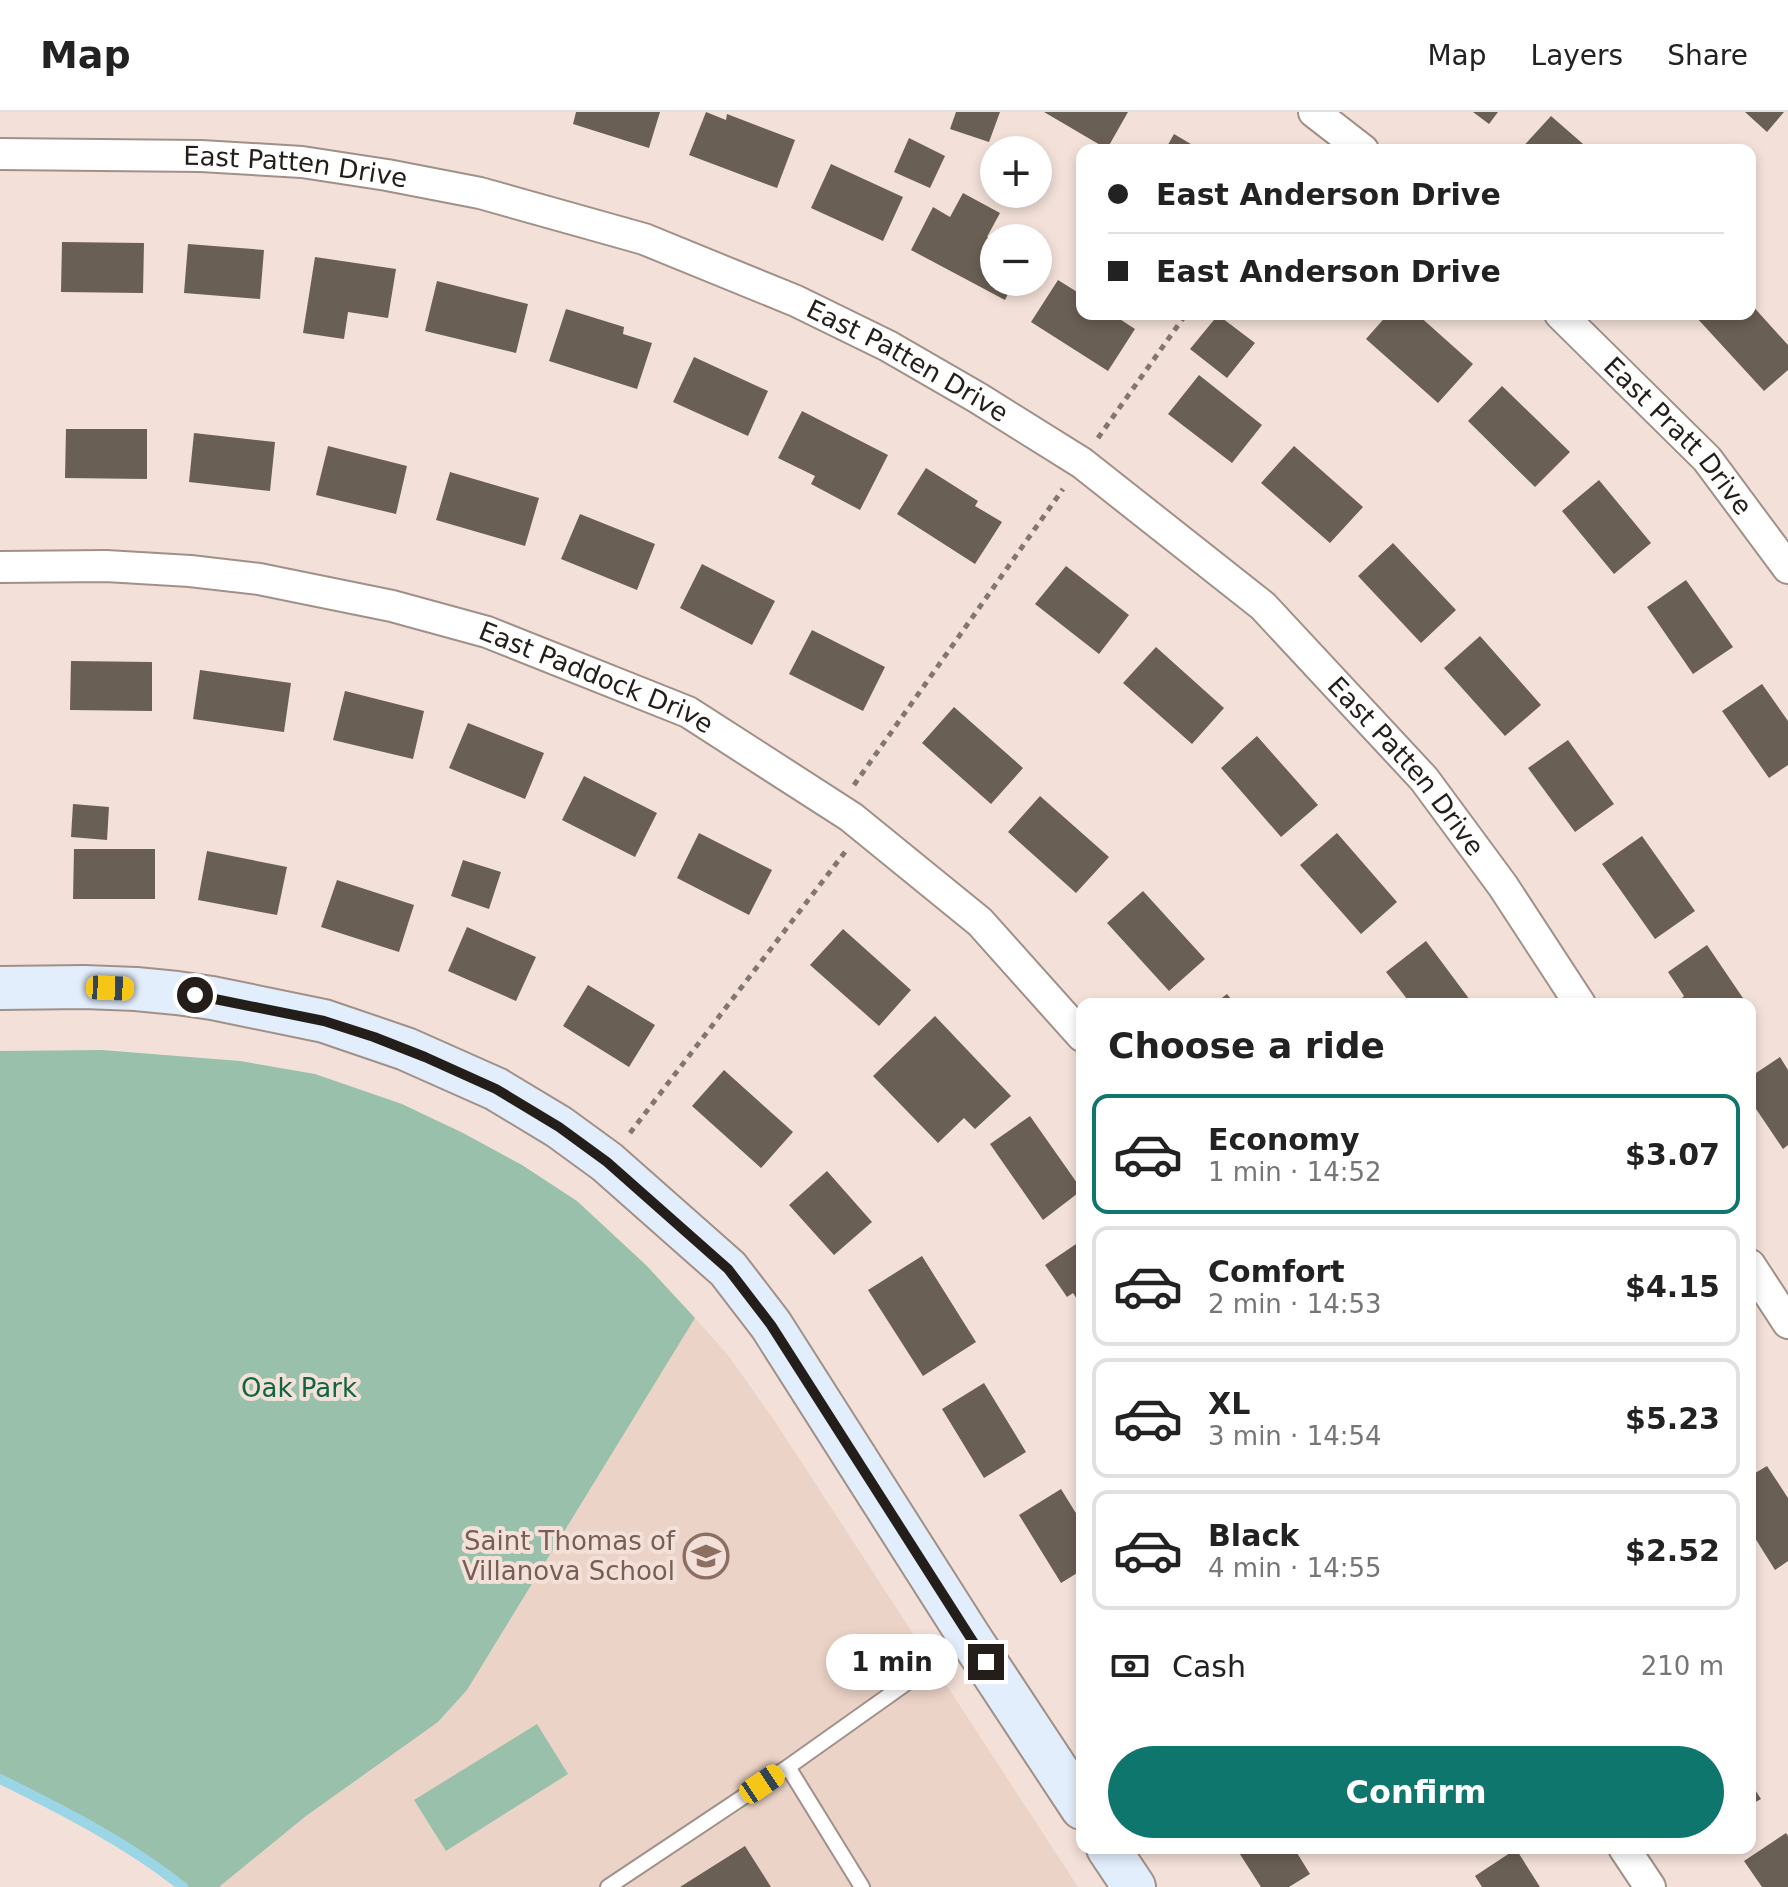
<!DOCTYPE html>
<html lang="en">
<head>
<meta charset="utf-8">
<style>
	:root { --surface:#fff; --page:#f2f2f2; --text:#222; --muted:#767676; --line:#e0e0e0; --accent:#0f766e }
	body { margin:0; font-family:"DejaVu Sans",sans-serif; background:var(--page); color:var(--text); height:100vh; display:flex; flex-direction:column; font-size:30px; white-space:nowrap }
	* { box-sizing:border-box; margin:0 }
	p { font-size:26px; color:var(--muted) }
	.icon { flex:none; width:44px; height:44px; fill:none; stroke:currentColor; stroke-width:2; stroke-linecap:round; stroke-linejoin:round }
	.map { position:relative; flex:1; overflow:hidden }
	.panel { position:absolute; left:1076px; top:886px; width:680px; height:856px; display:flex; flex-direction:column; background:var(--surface); border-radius:16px; box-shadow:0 4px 12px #0003 }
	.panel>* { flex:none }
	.hud { position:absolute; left:1076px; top:32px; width:680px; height:176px; border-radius:16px; box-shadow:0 4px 12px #0003; display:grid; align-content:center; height:176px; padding:0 32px; background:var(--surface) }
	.fabs { position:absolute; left:980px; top:24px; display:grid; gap:16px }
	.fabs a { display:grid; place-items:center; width:72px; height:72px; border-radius:50%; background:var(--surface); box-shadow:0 4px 12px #0003; font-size:40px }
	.end { position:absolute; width:36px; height:36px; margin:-18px; border:10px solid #241e1b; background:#fff; box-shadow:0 0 0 4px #fff }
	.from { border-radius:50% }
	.bubble { position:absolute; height:56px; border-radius:28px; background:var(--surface); box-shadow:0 4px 12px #0003; font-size:26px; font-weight:600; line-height:56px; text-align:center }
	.car { position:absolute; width:24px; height:48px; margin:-24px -12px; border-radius:10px; box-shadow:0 0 6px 2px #0007; background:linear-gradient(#f5c518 24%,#345 0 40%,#f5c518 0 76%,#345 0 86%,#f5c518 0) }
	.hud b { display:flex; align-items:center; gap:28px; height:76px; font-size:30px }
	.hud b+b { border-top:2px solid var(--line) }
	.hud i { width:20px; height:20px; background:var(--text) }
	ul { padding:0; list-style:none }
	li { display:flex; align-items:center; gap:24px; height:120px; margin:0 16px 12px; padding:0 16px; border:4px solid var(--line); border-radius:16px }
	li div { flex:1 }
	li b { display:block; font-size:30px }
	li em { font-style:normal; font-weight:600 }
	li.on { border-color:var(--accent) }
	li>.icon { width:72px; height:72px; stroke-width:1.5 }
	h2 { padding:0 32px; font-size:36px; line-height:96px }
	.pay { display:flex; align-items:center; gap:20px; height:88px; padding:0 32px; font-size:30px }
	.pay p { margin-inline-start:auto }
	.primary-button { display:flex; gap:16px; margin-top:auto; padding:16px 32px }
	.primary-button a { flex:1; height:92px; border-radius:48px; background:var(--accent); color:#fff; font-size:32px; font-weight:600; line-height:92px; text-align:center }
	header { display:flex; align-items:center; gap:48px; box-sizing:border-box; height:112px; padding:0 40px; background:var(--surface); border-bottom:2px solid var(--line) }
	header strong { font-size:38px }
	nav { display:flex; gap:44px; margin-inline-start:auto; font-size:28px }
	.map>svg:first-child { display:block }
	.built { fill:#ecd3c7 }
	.green { fill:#99c0ab }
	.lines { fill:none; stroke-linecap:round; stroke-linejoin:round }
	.stream { stroke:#9bd6e7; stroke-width:10 }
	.building { fill:#6a5f54 }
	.lane-casing { stroke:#a09088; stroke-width:18 }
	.street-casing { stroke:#a09088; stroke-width:34 }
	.secondary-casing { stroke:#a09088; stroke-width:46 }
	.path { stroke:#817671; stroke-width:5; stroke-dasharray:6 6; stroke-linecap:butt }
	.lane { stroke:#fff; stroke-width:14 }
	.street { stroke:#fff; stroke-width:30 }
	.secondary { stroke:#e3eefc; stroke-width:42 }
	.route { stroke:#241e1b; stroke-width:10 }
	.labels { text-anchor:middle; stroke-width:8; stroke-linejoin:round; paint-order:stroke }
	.street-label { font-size:26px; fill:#241e1b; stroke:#f3e1d9 }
	.park-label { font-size:26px; fill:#106543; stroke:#f3e1d9 }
	.education-label { font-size:26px; fill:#785e54; stroke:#f3e1d9; text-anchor:end }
</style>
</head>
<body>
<header>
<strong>Map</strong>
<nav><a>Map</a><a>Layers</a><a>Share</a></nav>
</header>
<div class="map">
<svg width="1788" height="1775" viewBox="0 0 1788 1775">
	<rect width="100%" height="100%" fill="#f3e1d9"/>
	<path class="built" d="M695 1206 728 1243 776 1311 1078 1775H219L306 1704 438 1610 467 1578Z"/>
	<path class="green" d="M102 938 240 949 315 962 402 992 463 1021 522 1053 577 1089 646 1153 695 1206 467 1578 438 1610 306 1704 219 1775H183L159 1756 59 1696 0 1667V939Z
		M537 1612 568 1662 446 1739 414 1688Z"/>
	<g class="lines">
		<path class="stream" d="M0 1667C63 1698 128 1731 183 1775"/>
	</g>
	<path class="building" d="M576 0H660L649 36 573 12Z
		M706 0 726 8 727 2 795 28 777 76 689 43Z
		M956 0H1000L989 30 950 17Z
		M1044 0H1128L1107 37Z
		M1473 0H1498L1489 12Z
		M1745 0H1784L1767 20Z
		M1551 4 1590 38H1520Z
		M1174 22 1201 38H1165Z
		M909 26 945 44 930 76 894 60Z
		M831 52 903 85 883 129 811 96Z
		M963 81 1000 101 987 125 994 128V170H1014L1005 188 911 138 933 95 950 105Z
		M62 130 144 131 143 181 61 180Z
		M188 132 264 138 260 187 184 181Z
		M315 145 396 157 388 206 348 200 344 227 303 221Z
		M1058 168 1082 183V202H1112L1135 217 1108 259 1031 210Z
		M437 169 528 192 516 241 425 219Z
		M1750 191 1788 233V258L1764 279 1696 205 1699 202H1750Z
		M566 197 624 215 623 222 652 231 637 277 549 249Z
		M1388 202H1417L1473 252 1438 291 1366 227Z
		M1218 203 1255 231 1227 266 1190 237Z
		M694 245 768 279 748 324 673 290Z
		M1199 263 1262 313 1232 351 1168 302Z
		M1502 274 1570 340 1535 375 1468 309Z
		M802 299 888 343 860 398 811 372 815 364 778 346Z
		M66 317H147V367L65 366Z
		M194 321 275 330 270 379 189 370Z
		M328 334 407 354 396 402 316 383Z
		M1294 334 1363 395 1330 431 1261 371Z
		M926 356 978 389 975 394 1002 410 975 452 897 402Z
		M450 360 539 386 525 434 436 408Z
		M1599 368 1651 431 1614 462 1562 399Z
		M580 402 655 432 637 478 561 447Z
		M1393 431 1456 498 1421 531 1358 464Z
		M702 452 775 489 752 533 680 496Z
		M1066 454 1129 503 1099 542 1035 492Z
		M1686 468 1733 535 1693 562 1647 495Z
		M812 518 885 555 863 599 789 562Z
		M1480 524 1541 593 1505 624 1444 556Z
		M1156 535 1224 596 1192 632 1123 571Z
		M71 549 152 550V599L70 598Z
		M200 558 291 571 284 620 193 607Z
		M1762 572 1788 609V653L1769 666 1722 599Z
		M345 579 424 599 413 647 333 628Z
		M954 595 1023 656 991 692 922 631Z
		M468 611 544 641 525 687 449 656Z
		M1257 624 1318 693 1281 725 1221 656Z
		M1568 628 1614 692 1575 720 1528 656Z
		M584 664 657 701 635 745 562 708Z
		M1040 684 1109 745 1076 781 1008 720Z
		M73 692 109 695 107 728 71 725Z
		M699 721 772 758 749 803 677 766Z
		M1337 721 1397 790 1361 822 1300 753Z
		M1642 724 1695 799 1655 827 1602 752Z
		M74 737H155V787H73Z
		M207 739 287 755 277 803 198 788Z
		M463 748 501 760 489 797 451 784Z
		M337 768 414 793 399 840 321 815Z
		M1143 779 1205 847 1169 879 1107 811Z
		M467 815 536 845 516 889 448 859Z
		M843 817 911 878 879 914 810 853Z
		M1426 829 1473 892H1411L1386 860Z
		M1707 833 1747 892H1684L1681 887 1684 884 1668 860Z
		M588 873 655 913 629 955 563 914Z
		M1227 882 1235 892H1214Z
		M935 904 1011 984 975 1017 964 1006 938 1031 873 964Z
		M1780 945 1788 958V1033L1783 1037 1750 988V965Z
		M724 958 793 1020 761 1056 692 994Z
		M1030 1004 1082 1078 1043 1108 990 1032Z
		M827 1059 872 1110 834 1143 789 1093Z
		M1082 1128V1195L1073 1181 1067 1185 1045 1153Z
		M922 1144 976 1230 923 1264 868 1178Z
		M984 1271 1026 1340 984 1366 942 1297Z
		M1767 1354 1788 1386V1449L1775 1458 1750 1418V1364Z
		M1061 1377 1082 1411V1458L1061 1471 1019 1403Z
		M1750 1670 1761 1687 1750 1693Z
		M1786 1721 1788 1724V1775H1762L1744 1749Z
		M745 1734 771 1775H680Z
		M1236 1736H1294L1310 1762 1289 1775H1261Z
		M1516 1737 1540 1775H1482L1475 1764Z"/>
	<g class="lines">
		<g class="lane-casing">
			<path id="lane" d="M788 1655 862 1775
				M608 1775 788 1655 967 1528"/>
		</g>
		<g class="street-casing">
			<g id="street">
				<path d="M1314 0 1363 38"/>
				<path id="s1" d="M0 42 201 44 302 50 387 63 480 81 644 127 796 189 888 234 978 286 1082 351 1263 494 1424 667 1503 774 1580 892"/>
				<path id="s2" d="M1560 202 1707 347 1788 456"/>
				<path id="s3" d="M0 455 106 454 190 459 259 467 392 494 487 520 688 600 851 705 980 810 1082 924"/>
				<path d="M1750 1153 1788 1211"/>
				<path d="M1624 1736 1650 1775"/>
			</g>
		</g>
		<g class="secondary-casing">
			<path id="secondary" d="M0 876 84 875 136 877 177 881 212 886 324 909 406 937 496 977 559 1015 607 1050 728 1157 771 1213 970 1526 1082 1696
				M1108 1736 1134 1775"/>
		</g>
		<path class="path" d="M1098 326 1186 202
			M854 673 1063 377
			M630 1021 845 740"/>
		<use href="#lane" class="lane"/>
		<use href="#street" class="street"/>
		<use href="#secondary" class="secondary"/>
	</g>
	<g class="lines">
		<path class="route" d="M195 883 324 909 374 925 425 945 496 977 559 1015 607 1050 728 1157 771 1213 986 1550"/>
	</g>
	<defs>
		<g id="school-ring" transform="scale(2.3)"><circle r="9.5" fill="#f3e1d9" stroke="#8d6e63" stroke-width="1.5"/><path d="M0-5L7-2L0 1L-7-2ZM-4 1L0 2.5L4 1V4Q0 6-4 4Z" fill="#8d6e63"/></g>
	</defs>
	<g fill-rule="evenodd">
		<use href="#school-ring" x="706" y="1444"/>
	</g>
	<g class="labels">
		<g class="street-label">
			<text dy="9" stroke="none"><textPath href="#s1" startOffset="296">East Patten Drive</textPath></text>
			<text dy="9" stroke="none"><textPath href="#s1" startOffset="944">East Patten Drive</textPath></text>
			<text dy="9" stroke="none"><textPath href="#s2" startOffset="170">East Pratt Drive</textPath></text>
			<text dy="9" stroke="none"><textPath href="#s3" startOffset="612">East Paddock Drive</textPath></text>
			<text dy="9" stroke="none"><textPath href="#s1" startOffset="1592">East Patten Drive</textPath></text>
		</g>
		<g class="park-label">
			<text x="299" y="1285">Oak Park</text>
		</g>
		<g class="education-label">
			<text x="675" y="1438">Saint Thomas of<tspan x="675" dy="30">Villanova School</tspan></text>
		</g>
	</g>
</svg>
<div class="fabs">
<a>+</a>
<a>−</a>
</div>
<i class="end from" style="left:195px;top:883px"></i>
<i class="end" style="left:986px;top:1550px"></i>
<div class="bubble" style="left:826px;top:1522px;width:132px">1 min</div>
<i class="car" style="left:110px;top:876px;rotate:92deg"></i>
<i class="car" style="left:762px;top:1672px;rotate:56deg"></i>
<div class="hud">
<b><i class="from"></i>East Anderson Drive</b>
<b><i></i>East Anderson Drive</b>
</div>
<section class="panel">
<h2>Choose a ride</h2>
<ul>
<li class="on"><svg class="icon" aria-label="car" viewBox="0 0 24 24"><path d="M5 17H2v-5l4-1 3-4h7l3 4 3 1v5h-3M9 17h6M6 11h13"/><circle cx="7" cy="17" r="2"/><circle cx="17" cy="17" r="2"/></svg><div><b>Economy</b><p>1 min · 14:52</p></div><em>$3.07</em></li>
<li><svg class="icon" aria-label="car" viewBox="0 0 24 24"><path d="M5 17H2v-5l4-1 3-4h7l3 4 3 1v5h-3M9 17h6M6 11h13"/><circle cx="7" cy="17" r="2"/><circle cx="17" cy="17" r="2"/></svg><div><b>Comfort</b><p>2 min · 14:53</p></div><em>$4.15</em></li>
<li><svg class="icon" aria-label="car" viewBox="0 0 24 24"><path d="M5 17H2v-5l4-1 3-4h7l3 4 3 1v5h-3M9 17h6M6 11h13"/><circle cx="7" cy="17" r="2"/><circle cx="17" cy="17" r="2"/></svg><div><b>XL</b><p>3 min · 14:54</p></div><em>$5.23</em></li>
<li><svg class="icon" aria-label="car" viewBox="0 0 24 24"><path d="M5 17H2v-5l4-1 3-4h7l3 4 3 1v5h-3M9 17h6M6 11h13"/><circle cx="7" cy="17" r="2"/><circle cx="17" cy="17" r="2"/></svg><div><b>Black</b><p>4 min · 14:55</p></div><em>$2.52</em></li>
</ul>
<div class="pay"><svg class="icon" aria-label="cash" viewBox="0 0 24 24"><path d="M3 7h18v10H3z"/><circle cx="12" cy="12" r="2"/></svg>Cash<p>210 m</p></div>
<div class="primary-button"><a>Confirm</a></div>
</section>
</div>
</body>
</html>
